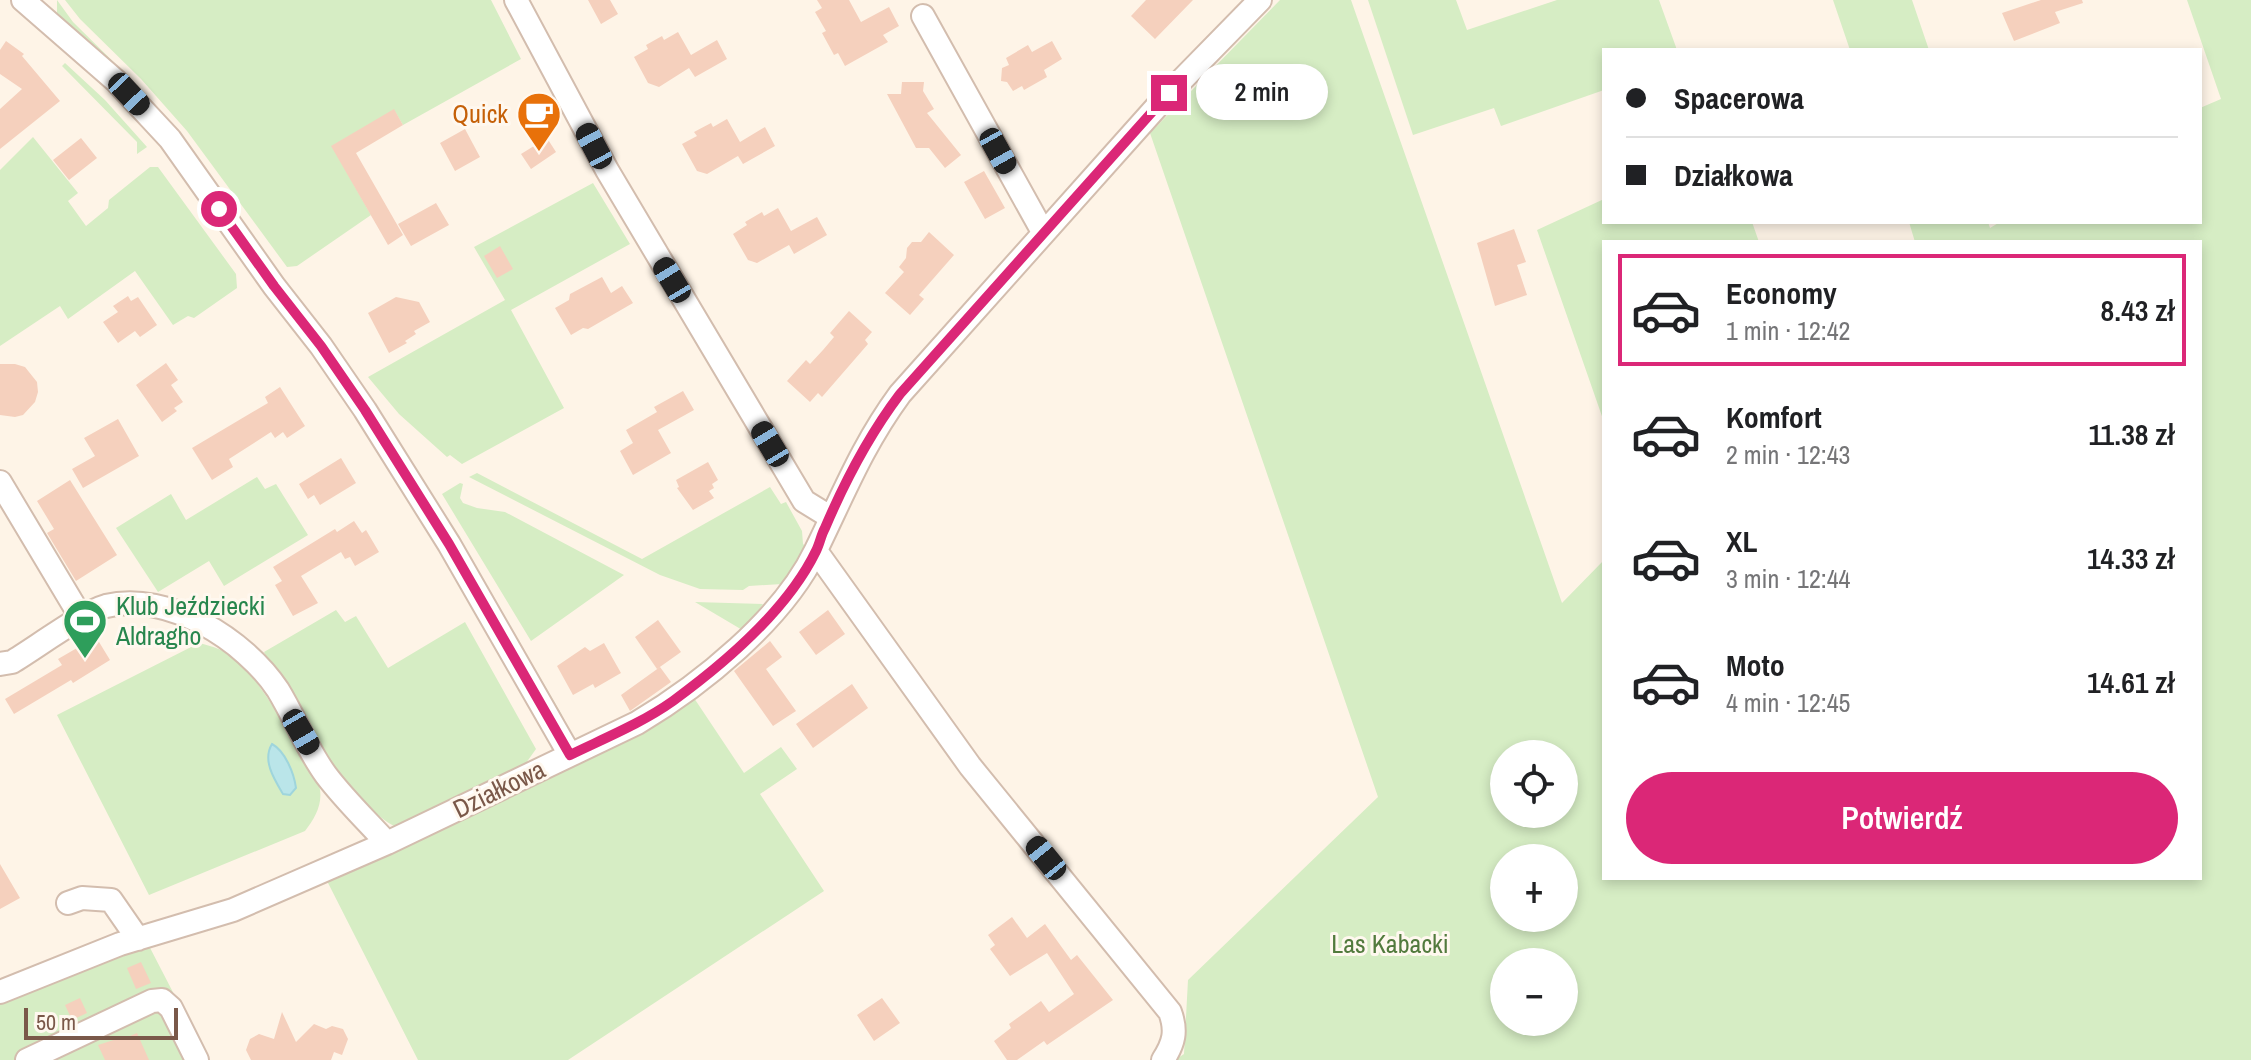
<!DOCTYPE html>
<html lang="pl">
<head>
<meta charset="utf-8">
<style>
	:root { --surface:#fff; --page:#f2f2f2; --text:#202124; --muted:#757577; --line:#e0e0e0; --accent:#db2777 }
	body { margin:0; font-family:"Archivo Narrow",sans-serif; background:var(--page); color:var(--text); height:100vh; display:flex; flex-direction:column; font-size:30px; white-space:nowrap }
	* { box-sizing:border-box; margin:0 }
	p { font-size:26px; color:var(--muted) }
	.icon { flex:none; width:44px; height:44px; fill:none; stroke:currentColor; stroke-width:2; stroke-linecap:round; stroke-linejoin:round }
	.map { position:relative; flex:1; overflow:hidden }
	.side { position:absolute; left:1602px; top:240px; width:600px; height:640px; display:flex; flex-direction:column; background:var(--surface); border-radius:0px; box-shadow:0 4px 12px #0003 }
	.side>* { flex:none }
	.banner { position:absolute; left:1602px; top:48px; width:600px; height:176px; border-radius:0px; box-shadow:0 4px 12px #0003; display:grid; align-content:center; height:176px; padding:0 24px; background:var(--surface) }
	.controls { position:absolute; left:1490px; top:740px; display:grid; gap:16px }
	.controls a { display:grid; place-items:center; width:88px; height:88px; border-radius:50%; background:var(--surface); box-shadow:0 4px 12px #0003; font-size:40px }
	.scale { position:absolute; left:24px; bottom:20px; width:154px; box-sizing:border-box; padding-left:8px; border:4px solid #7a5849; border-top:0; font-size:22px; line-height:28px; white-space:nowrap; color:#7a5849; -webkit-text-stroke:6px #fff8ef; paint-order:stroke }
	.end { position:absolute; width:36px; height:36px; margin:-18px; border:10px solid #db2777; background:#fff; box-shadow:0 0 0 4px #fff }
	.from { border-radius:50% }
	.bubble { position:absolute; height:56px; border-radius:28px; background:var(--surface); box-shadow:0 4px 12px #0003; font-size:26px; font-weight:600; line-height:56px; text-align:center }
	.car { position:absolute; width:24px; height:48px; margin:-24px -12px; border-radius:10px; box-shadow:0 0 6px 2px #0007; background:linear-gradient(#222 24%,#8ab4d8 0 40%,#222 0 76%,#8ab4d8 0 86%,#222 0) }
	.banner b { display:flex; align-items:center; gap:28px; height:76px; font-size:30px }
	.banner b+b { border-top:2px solid var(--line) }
	.banner i { width:20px; height:20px; background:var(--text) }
	ul { padding:14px 0 0; list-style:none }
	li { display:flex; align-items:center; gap:24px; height:112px; margin:0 16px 12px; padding:0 8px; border:4px solid transparent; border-radius:0px }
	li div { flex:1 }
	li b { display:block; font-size:30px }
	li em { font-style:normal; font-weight:600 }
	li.selected { border-color:var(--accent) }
	li>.icon { width:72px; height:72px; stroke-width:1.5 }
	.button { display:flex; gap:16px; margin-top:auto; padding:16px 24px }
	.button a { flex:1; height:92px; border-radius:48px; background:var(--accent); color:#fff; font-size:32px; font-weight:600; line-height:92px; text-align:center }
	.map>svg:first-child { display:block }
	.green { fill:#d6edc4; fill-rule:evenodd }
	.water { fill:#bae5e9; stroke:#9fd5dc; stroke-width:2 }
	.building { fill:#f5d0bd }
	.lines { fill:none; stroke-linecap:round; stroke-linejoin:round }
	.minor-casing { stroke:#d3bdae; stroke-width:26 }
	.minor { stroke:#fff; stroke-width:22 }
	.route { stroke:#db2777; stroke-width:10 }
	.labels { text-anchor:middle; stroke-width:6; stroke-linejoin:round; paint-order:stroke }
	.food-label { font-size:26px; fill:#c56008; stroke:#fff8ef; text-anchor:end }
	.leisure-label { font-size:26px; fill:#27864d; stroke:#fff8ef; text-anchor:start }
	.street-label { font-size:26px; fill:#7a5849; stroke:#fff8ef }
	.park-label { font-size:26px; fill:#527a3d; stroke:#fff8ef }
</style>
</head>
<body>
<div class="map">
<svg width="2251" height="1060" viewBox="0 0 2251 1060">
	<rect width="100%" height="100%" fill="#fef4e7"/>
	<path class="green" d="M57 0 73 22 146 94 143 95 57 14Z
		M65 0H491L521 59 403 125 394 110 332 146 371 215 297 266 287 267 187 131 141 79 80 19Z
		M1280 0H1351L1562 603 1604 560V878H2200V242H1915L1909 222H1988L1990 228 2000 222H2200V108L2221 99 2187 0H2251V1060H1175L1184 1054 1188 980 1378 797 1150 133ZM1504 754H1564V814H1504ZM1504 858H1564V918H1504ZM1504 962H1564V1022H1504Z
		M1368 0H1456L1467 30 1557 0H1659L1677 50H1604V90L1501 126 1494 108 1413 135Z
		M1833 0H1912L1929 50H1850Z
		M65 63 105 100 147 147 137 154V142L62 66Z
		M33 137 78 193 68 201 86 226 108 208 109 200 150 167H158L236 274 237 288 194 318 188 316 173 325 135 271 68 319 60 306 0 346V170Z
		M593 183 630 244 511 310 564 408 462 464 450 455 447 457 399 414 368 377 505 300 474 247Z
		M1604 199V222H1752L1759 242H1604V422L1537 230Z
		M477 473 642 559 770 487 781 504 786 502 802 531 803 544 808 548 782 584 749 586 743 590 700 589 660 575 469 477Z
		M257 477 265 489 276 484 308 535 224 586 209 561 158 592 116 528 171 494 186 520Z
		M460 483 463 484 460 498 463 503 477 508 505 512 624 575 531 641 442 494Z
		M435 498 562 715 560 719 434 502Z
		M695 602 763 604 744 631Z
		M336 610 345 622 356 616 388 668 465 622 536 749 526 763 396 827C345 801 290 703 264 652Z
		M199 643C212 646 227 651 238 660 253 672 314 767 319 785 324 803 315 818 305 831L149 895 57 715Z
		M694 698 744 773 781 747 797 769 760 794 824 891 568 1060H418L326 879 657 724Z
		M147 942 208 1060H0V1003Z"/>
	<path class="water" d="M272 744C285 751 294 773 296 788L290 795 283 794C274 779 262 760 272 744Z"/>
	<path class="building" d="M588 0H610L618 14 601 24Z
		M817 0H849L861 22 889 7 899 26 883 35 888 42 845 66 838 53 834 55 822 33 826 31 815 12 822 8Z
		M1146 0H1193L1155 39 1131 16Z
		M2041 0H2082L2083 3 2055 12 2060 23 2014 41 2002 13Z
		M678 32 691 55 717 40 727 59 695 77 689 68 659 87 648 83 634 57 648 49 646 45 662 36 664 40Z
		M6 41 24 54 22 56 60 101 0 149V109L22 89 0 74V50Z
		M1052 41 1062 59 1044 70 1047 77 1024 90 1022 86 1013 91 1007 82 1001 81 1002 68 1009 65 1006 58 1028 45 1032 52Z
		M902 82H924L923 91 934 109 927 113 961 155 945 168 929 148H916L887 94H901Z
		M394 109 403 125 356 153 403 235 388 245 331 146Z
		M727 119 740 142 765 127 775 146 743 164 738 156 707 174 697 171 682 144 697 136 694 132 711 123 713 127Z
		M465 129 480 157 455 171 440 143Z
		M81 138 97 158 69 180 53 160Z
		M547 138 556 152 531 169 521 154Z
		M984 171 1005 208 985 219 964 182Z
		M436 203 449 225 411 246 398 224Z
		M778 208 791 231 817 217 827 235 794 254 789 245 757 263 748 260 733 234 747 225 745 222 762 212 764 216Z
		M1514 229 1526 262 1517 265 1527 295 1495 306 1477 243Z
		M929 232 954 255 919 295 924 299 910 315 885 293 904 272 899 267 906 258 907 248 912 242H921Z
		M500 246 513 269 497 278 484 256Z
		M602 277 611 293 622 286 633 303 588 329 583 328 571 335 555 308 569 300 570 294Z
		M128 296 131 301 138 297 157 325 140 337 135 331 118 343 103 322 118 312 113 306Z
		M396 297 419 302 430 322 414 331 416 334 405 341 407 343 389 353 368 313Z
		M849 311 872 332 865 340 868 344 822 397 818 393 810 402 787 381 806 360 810 364 823 350 834 337 830 333Z
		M166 363 178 380 171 385 183 402 174 408 177 411 162 422 136 385Z
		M0 364H15L25 367 37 382 38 392 35 402 23 415 15 417 0 415Z
		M280 387 305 426 287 438 283 432 275 438 271 432 229 459 233 467 212 480 192 448 268 403 265 397Z
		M683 391 694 410 658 430 671 453 633 475 620 451 633 443 626 430 657 412 654 407Z
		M118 419 139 456 83 488 72 469 95 456 84 438Z
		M341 458 356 483 320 505 314 495 308 499 299 484Z
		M708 462 718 480 712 484 714 488 709 491 714 498 693 510 677 488 679 487 676 480Z
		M70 480 117 555 76 581 47 533 54 529 37 501Z
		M354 521 362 533 366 530 379 552 355 566 350 557 345 559 341 552 301 576 318 603 293 616 275 585 282 581 273 567 335 529 337 532Z
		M828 610 845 634 816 655 799 632Z
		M658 620 681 652 657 669 635 637Z
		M96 637 110 660 73 683 71 680 14 714 5 699 62 665 58 659Z
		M770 641 782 657 766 669 796 711 773 726 734 671Z
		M604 643 621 673 595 688 593 684 573 695 557 666 585 647 590 651Z
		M660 667 671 682 630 711 621 695Z
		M852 684 868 708 813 748 796 724Z
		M0 864 20 898 0 909Z
		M1012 917 1027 938 1045 924 1071 960 1077 955 1113 1000 1047 1045 1044 1041 1017 1060H1007L994 1041 1011 1028 1009 1024 1041 1001 1049 1012 1074 994 1047 953 1010 976 990 949 995 945 988 935Z
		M141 962 151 983 136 989 127 968Z
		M80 998 87 1013 72 1020 65 1005Z
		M882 998 900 1023 874 1041 857 1015Z
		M282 1012 296 1042 314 1024 326 1029 332 1026 343 1029 348 1039 342 1055 334 1052 331 1060H251L246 1050 250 1039 259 1034 274 1039Z
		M137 1033 149 1060H105L98 1045 120 1038 121 1040Z"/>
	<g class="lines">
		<g class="minor-casing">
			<path id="minor" d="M23 0 116 81 170 139 274 286 321 346 365 410 449 544 570 755
				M516 0 607 170 804 501 830 517
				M923 16 1043 232
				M0 482 82 619
				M816 551 970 766 1170 1012C1177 1031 1174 1043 1163 1060
				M0 664 12 662C34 649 84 612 106 606 168 591 245 640 278 690 295 718 307 749 326 775 344 799 367 821 387 843
				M68 903 82 898 111 900 138 939
				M0 992 120 944 233 910 387 843 637 723C701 685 783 619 816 550 844 493 862 446 900 394L1169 93 1260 0
				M27 1060 152 1001 162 1000 171 1008 197 1060"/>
		</g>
		<use href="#minor" class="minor"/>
	</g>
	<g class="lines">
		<path class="route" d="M219 209 274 286 321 346 365 410 449 544 570 755C605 738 642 723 673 701 725 663 788 609 816 551 820 543 821 535 825 528 845 481 869 435 900 394L1169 93"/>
	</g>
	<defs>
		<g id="cafe-pin" transform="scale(2.3)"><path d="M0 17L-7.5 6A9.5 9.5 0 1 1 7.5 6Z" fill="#e8710a" stroke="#fff8ef"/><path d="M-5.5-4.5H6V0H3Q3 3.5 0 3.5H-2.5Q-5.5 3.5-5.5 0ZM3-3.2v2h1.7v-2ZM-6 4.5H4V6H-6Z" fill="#fff"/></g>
		<g id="stadium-pin" transform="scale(2.3)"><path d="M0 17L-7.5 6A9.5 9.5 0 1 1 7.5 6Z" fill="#2e9e5b" stroke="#fff8ef"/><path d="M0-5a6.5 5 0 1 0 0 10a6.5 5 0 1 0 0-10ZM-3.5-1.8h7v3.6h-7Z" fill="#fff"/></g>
	</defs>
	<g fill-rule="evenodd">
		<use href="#cafe-pin" x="539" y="114"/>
		<use href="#stadium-pin" x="85" y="621"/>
	</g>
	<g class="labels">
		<g class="food-label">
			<text x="508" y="123">Quick</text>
		</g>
		<g class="leisure-label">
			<text x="116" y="615">Klub Jeździecki<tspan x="116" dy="30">Aldragho</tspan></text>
		</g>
		<g class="street-label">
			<text transform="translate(499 789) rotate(-26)" y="9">Działkowa</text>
		</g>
		<g class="park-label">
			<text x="1390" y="953">Las Kabacki</text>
		</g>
	</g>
</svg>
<div class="controls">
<a><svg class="icon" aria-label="locate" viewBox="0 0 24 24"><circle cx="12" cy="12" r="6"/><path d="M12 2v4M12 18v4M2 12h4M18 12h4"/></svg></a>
<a>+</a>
<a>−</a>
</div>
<div class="scale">50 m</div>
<i class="end from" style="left:219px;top:209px"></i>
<i class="end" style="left:1169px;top:93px"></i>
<div class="bubble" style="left:1196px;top:64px;width:132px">2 min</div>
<i class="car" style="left:129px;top:94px;rotate:137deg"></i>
<i class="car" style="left:594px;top:146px;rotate:332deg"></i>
<i class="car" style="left:998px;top:151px;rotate:151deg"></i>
<i class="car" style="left:672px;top:280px;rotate:329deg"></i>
<i class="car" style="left:770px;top:444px;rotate:329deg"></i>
<i class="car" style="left:301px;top:732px;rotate:150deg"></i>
<i class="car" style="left:1046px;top:858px;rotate:321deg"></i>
<div class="banner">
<b><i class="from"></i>Spacerowa</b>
<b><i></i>Działkowa</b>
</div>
<section class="side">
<ul>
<li class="selected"><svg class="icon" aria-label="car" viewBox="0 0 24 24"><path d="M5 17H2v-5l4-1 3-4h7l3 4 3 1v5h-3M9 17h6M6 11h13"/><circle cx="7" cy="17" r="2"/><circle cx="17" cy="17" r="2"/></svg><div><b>Economy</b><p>1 min · 12:42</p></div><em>8.43 zł</em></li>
<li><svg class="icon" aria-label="car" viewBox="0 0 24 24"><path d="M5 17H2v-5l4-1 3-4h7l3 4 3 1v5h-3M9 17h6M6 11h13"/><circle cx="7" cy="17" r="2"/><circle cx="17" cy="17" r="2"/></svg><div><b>Komfort</b><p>2 min · 12:43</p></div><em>11.38 zł</em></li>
<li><svg class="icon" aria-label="car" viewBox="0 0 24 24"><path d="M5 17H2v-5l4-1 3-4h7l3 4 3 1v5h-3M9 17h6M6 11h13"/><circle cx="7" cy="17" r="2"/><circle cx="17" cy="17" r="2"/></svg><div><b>XL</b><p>3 min · 12:44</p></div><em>14.33 zł</em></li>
<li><svg class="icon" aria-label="car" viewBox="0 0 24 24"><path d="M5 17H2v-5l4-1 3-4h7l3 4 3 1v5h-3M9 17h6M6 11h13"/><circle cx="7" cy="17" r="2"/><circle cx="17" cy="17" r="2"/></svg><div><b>Moto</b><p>4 min · 12:45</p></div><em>14.61 zł</em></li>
</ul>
<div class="button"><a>Potwierdź</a></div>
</section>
</div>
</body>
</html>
